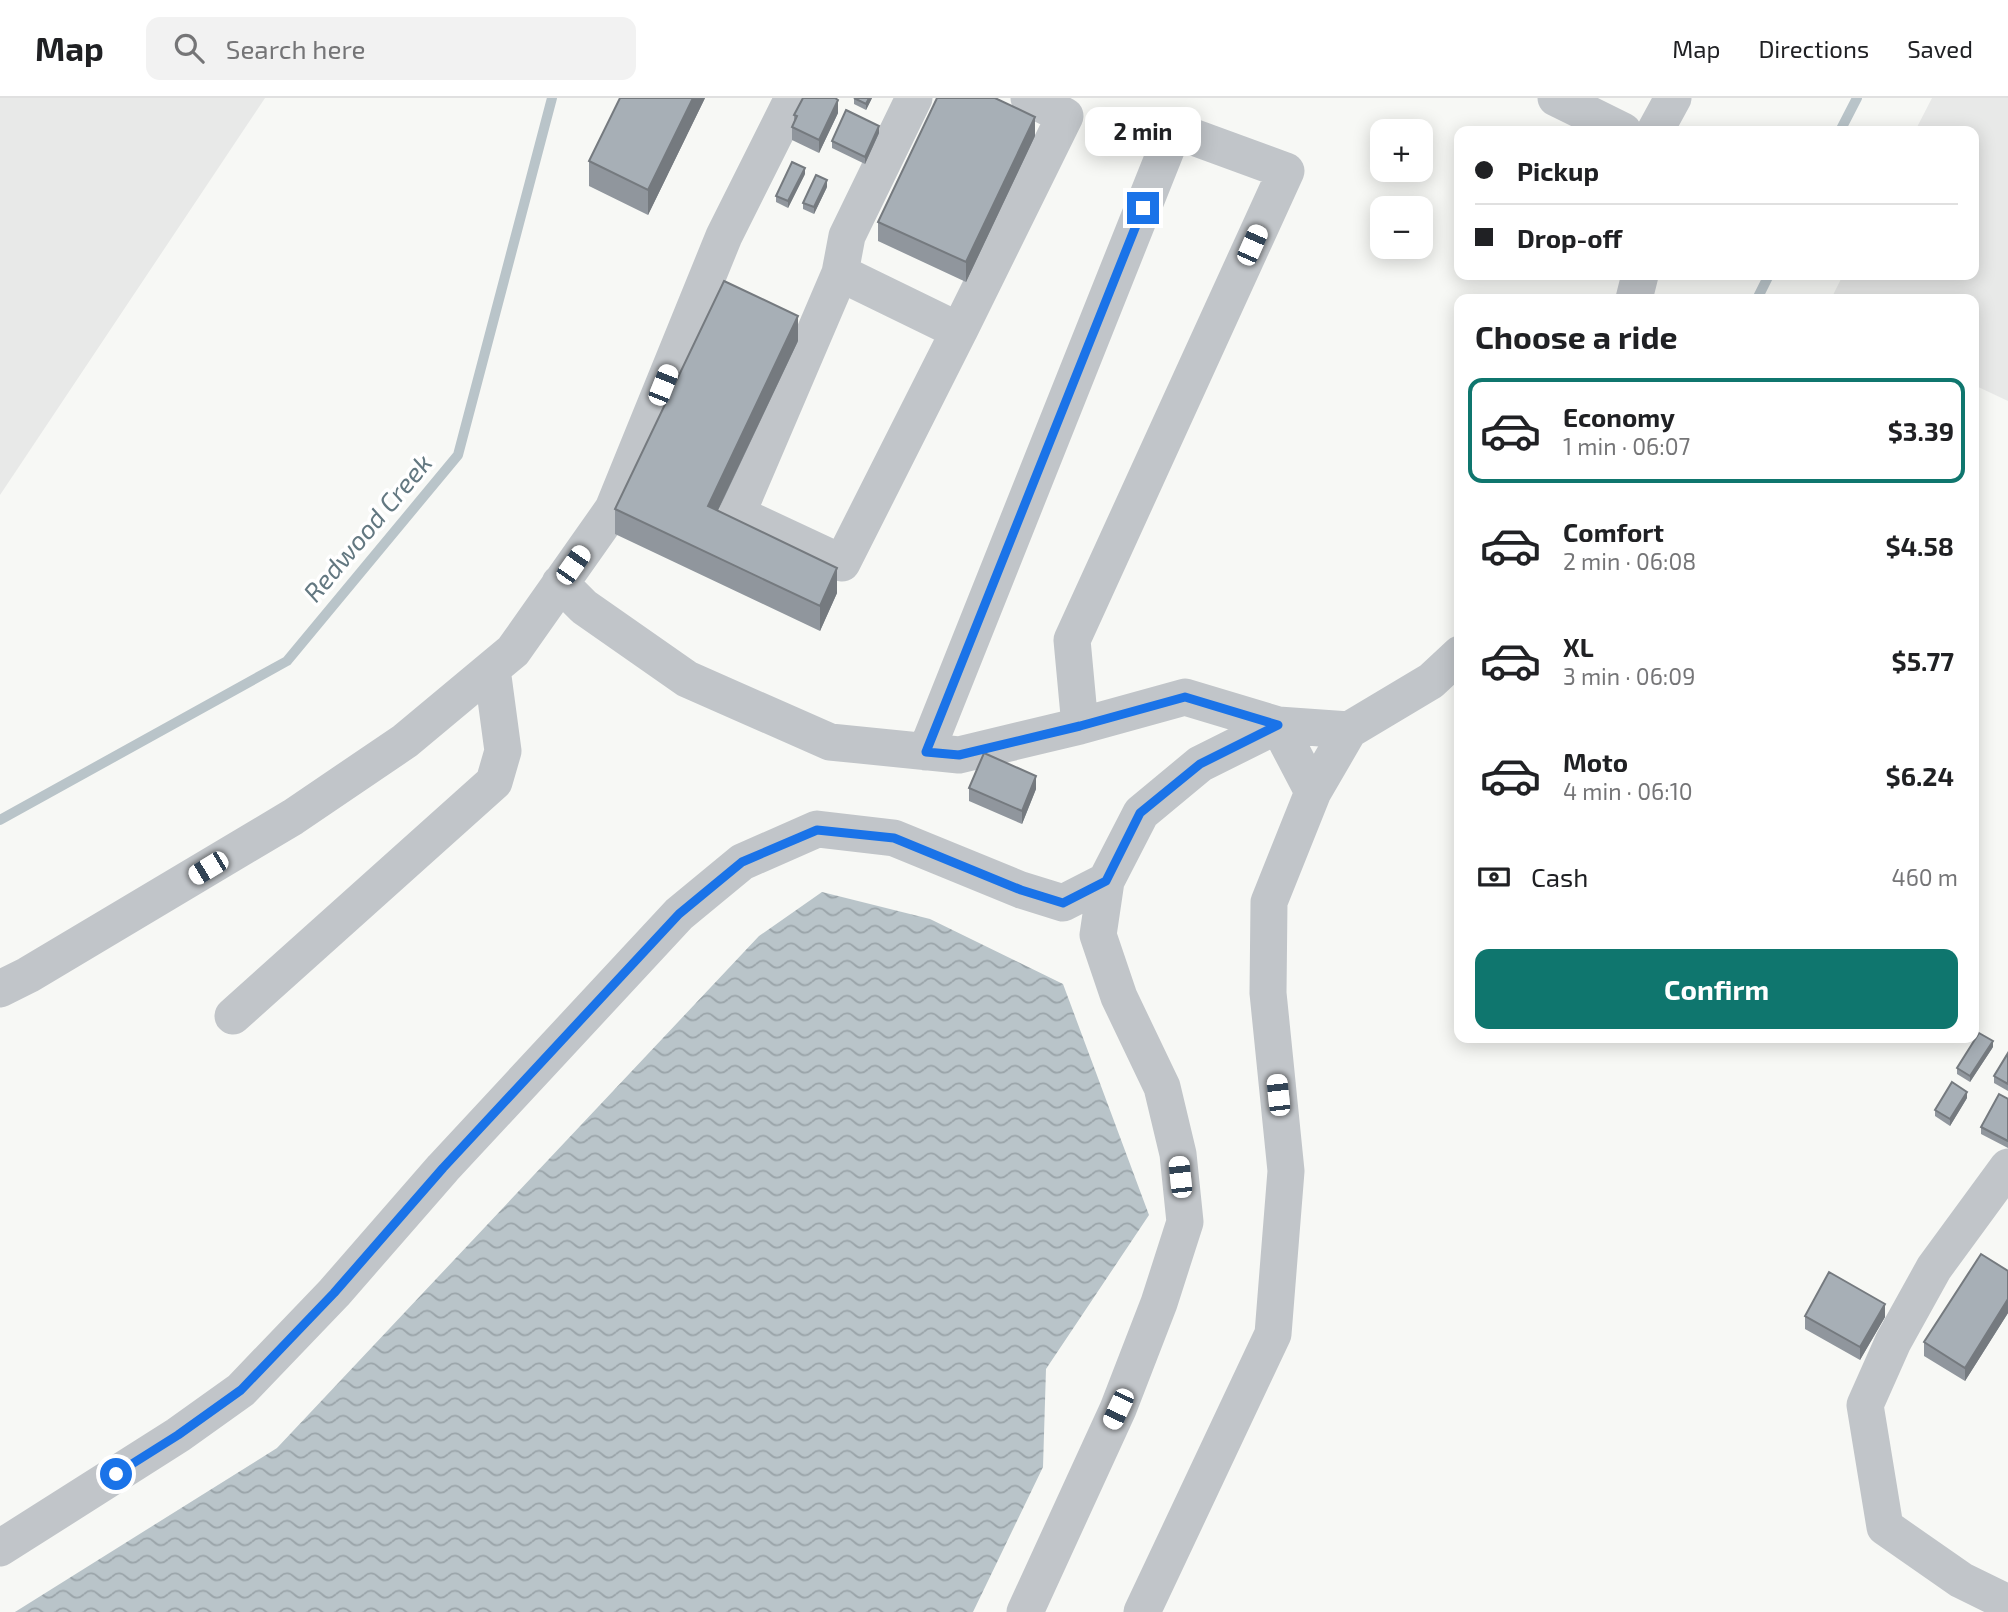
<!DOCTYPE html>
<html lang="en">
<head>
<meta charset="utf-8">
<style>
	:root { --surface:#fff; --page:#f2f2f2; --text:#202124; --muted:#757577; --line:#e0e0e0; --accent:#0f766e }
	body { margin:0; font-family:"Exo 2",sans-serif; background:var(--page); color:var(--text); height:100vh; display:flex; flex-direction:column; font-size:26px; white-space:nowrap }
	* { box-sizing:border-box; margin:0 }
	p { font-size:23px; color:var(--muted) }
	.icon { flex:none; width:38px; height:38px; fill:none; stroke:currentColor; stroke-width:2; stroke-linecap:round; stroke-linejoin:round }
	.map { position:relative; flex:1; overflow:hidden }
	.drawer { position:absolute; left:1454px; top:196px; width:525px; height:749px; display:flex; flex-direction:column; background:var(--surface); border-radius:14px; box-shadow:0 4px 18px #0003 }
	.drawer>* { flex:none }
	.guide { position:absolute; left:1454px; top:28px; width:525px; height:154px; border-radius:14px; box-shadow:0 4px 18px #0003; display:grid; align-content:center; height:154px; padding:0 21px; background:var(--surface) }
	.fabs { position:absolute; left:1370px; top:21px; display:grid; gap:14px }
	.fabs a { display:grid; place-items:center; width:63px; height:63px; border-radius:14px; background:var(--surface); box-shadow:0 4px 18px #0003; font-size:35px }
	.end { position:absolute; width:32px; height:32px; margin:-16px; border:9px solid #1a73e8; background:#fff; box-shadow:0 0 0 4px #fff }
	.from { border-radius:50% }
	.bubble { position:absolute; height:49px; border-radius:14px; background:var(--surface); box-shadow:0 4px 18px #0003; font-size:23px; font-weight:700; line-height:49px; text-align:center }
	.car { position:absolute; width:21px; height:42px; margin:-21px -10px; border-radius:9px; box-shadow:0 0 5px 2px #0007; background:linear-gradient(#fff 24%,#345 0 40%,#fff 0 76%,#345 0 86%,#fff 0) }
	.guide b { display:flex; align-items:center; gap:24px; height:66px; font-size:26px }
	.guide b+b { border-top:2px solid var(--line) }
	.guide i { width:18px; height:18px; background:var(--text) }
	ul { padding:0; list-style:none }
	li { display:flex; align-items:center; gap:21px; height:105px; margin:0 14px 10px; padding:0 7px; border:4px solid transparent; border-radius:14px }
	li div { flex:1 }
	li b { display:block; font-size:26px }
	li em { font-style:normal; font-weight:700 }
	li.selected { border-color:var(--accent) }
	li>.icon { width:63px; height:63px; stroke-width:1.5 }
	h2 { padding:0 21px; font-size:32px; line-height:84px }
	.pay { display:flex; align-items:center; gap:18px; height:77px; padding:0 21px; font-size:26px }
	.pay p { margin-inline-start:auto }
	.action { display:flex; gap:14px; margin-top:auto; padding:14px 21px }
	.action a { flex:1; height:80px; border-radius:14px; background:var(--accent); color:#fff; font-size:28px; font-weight:700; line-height:80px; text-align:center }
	header { display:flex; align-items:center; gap:42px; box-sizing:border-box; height:98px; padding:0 35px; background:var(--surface); border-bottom:2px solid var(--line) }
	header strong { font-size:33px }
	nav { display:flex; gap:38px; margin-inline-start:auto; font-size:24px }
	.search { width:490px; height:63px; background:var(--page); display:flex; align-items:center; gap:18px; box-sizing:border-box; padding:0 24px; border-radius:14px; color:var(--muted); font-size:26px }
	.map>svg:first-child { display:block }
	.built { fill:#e8e9e8 }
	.water { fill:url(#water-waves) }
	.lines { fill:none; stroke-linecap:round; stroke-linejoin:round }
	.stream { stroke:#b9c4c9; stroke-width:10 }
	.minor { stroke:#c1c5c9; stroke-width:37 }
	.wall { fill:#90969d }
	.shaded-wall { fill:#757a7f }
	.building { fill:#a7afb6; stroke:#757a7f; stroke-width:2 }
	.route { stroke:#1a73e8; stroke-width:9 }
	.labels { text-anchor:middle; stroke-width:7; stroke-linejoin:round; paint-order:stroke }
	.water-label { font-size:26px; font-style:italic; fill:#637881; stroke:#fff }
</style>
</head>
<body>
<header>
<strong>Map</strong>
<div class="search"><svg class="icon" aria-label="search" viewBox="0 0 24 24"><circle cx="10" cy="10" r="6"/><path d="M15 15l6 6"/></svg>Search here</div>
<nav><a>Map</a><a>Directions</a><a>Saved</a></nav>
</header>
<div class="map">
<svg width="2008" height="1514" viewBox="0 0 2008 1514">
	<defs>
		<pattern id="water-waves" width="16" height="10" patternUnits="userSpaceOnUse" patternTransform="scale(1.75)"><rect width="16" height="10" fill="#b9c4c9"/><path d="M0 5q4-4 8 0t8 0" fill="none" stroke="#9aa4a9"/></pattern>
	</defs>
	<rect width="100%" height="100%" fill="#f7f8f5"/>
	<path class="built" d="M0 0H265L0 397Z
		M1932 0H2008V303L1974 287V201H1831L1843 177H1974V33H1915Z"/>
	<path class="water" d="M822 794 930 821 1063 886 1149 1117 1046 1271 1043 1369 973 1514H15L277 1350 759 838Z"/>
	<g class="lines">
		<path class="stream" d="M1840 33 1857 0
			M1757 201 1769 177
			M0 722 287 563 458 357 552 0"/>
		<path class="minor" d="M914 0 847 138 840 175 737 416 842 465 959 233
			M1556 0 1623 33
			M1655 33 1673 0
			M840 175 959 233 1065 18 1029 0
			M1634 201 1640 177
			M560 485 584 509 687 581 830 644 959 657 1080 628 1185 599 1278 627 1349 632 1431 583 1460 556
			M926 654 1174 32 1286 73 1072 542 1080 628
			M0 891 28 877 293 719 405 643 513 553 613 411 724 138 793 0
			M233 918 494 684 503 653 492 571
			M2008 1069 1934 1170 1893 1244 1865 1307 1885 1429 1961 1482 2008 1505
			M0 1450 178 1337 241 1292 334 1195 443 1070 679 816 742 764 817 731 894 740 1021 792 1063 805 1106 783
			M1025 1514 1118 1311 1159 1205 1185 1124 1178 1056 1162 989 1119 899 1098 837 1106 783 1141 715 1200 666 1278 627 1313 694
			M1142 1514 1273 1236 1286 1073 1268 895 1269 804 1313 694 1349 632"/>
	</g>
	<path class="wall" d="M620 0H705L648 117 589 88V63Z
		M854 0H872L866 12 854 6Z
		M838 15 819 55 792 42V29L794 23V17Z
		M879 35 865 66 832 50V43Z
		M1035 38 966 184 878 143V124Z
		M805 76 788 110 776 104V98Z
		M827 89 814 116 803 111V105Z
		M798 243 718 413 837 495 820 533 615 436V411Z
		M969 690 1036 691 1022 726 969 703Z
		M1993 949 1970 984 1957 976V970Z
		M2008 955V993L1994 985V978Z
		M1967 1000 1950 1028 1935 1018V1012Z
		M2008 1001V1050L1981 1036V1029Z
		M2008 1173V1215L1965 1283 1924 1258V1244Z
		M1805 1218 1885 1219 1860 1262 1805 1231Z"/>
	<path class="shaded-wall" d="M693 0H705L648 117V92Z
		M869 0H872L866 12V6Z
		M838 2V15L819 55V42Z
		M1035 19V38L966 184V164Z
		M879 28V35L865 66V59Z
		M805 70V76L788 110V103Z
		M827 82V89L814 116V109Z
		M798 218V243L708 433V408Z
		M837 470V495L820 533V508Z
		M1036 678V691L1022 726V713Z
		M1993 943V949L1970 984V978Z
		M1967 994V1000L1950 1028V1021Z
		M2008 1201V1215L1965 1283V1270Z
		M1885 1206V1219L1860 1262V1249Z"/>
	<path class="building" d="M620 0H693L648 92 589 63Z
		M803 0H835L838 2 819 42 792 29 797 18 794 17Z
		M854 0H869L866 6Z
		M937 0H995L1035 19 966 164 878 124Z
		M846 12 879 28 865 59 832 43Z
		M792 64 805 70 788 103 776 98Z
		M816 77 827 82 814 109 803 105Z
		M724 183 798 218 708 408 837 470 820 508 615 411Z
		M984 655 1036 678 1022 713 969 690Z
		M1979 935 1993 943 1970 978 1957 970Z
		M2008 955V986L1994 978Z
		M1952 984 1967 994 1950 1021 1935 1012Z
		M1999 996 2008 1001V1043L1981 1029Z
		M1981 1156 2008 1173V1201L1965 1270 1924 1244Z
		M1829 1174 1885 1206 1860 1249 1805 1218Z"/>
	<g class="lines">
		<path class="route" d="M116 1376 178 1337 241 1292 334 1195 443 1070 679 816 742 764 817 732 894 740 1021 792 1063 805 1106 783 1140 715 1200 666 1278 627 1185 599 1080 628 959 657 926 654 1143 110"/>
	</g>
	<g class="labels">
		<g class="water-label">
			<text transform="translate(368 430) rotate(-50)" y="9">Redwood Creek</text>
		</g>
	</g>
</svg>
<div class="fabs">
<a>+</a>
<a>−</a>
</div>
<i class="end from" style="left:116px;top:1376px"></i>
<i class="end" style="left:1143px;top:110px"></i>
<div class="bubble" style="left:1085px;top:9px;width:116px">2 min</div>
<i class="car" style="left:1252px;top:147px;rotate:24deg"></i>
<i class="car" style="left:663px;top:287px;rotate:22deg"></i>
<i class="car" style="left:573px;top:467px;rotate:35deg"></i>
<i class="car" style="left:208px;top:770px;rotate:239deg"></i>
<i class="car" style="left:1278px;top:997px;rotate:354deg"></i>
<i class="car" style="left:1180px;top:1079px;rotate:354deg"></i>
<i class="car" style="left:1118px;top:1311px;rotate:205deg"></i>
<div class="guide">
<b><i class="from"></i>Pickup</b>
<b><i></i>Drop-off</b>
</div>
<section class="drawer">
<h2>Choose a ride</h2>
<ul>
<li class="selected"><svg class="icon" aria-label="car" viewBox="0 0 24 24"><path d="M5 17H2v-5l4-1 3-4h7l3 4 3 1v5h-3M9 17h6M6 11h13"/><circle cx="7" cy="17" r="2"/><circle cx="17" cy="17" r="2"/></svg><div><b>Economy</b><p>1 min · 06:07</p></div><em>$3.39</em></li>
<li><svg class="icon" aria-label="car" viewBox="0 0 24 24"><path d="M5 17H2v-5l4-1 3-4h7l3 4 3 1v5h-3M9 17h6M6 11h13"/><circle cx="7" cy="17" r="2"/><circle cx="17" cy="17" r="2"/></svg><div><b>Comfort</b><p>2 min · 06:08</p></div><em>$4.58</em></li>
<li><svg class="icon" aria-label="car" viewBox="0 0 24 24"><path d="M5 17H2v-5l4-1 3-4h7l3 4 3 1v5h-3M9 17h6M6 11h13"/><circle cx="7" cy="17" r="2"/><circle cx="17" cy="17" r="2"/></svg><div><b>XL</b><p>3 min · 06:09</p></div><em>$5.77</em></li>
<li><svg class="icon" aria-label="car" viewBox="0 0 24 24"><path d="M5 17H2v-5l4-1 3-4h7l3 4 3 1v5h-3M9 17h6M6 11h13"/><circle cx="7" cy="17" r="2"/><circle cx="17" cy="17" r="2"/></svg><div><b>Moto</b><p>4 min · 06:10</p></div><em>$6.24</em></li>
</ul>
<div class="pay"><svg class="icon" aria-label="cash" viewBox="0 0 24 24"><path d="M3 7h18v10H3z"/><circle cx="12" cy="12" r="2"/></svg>Cash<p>460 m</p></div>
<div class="action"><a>Confirm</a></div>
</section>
</div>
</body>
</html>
